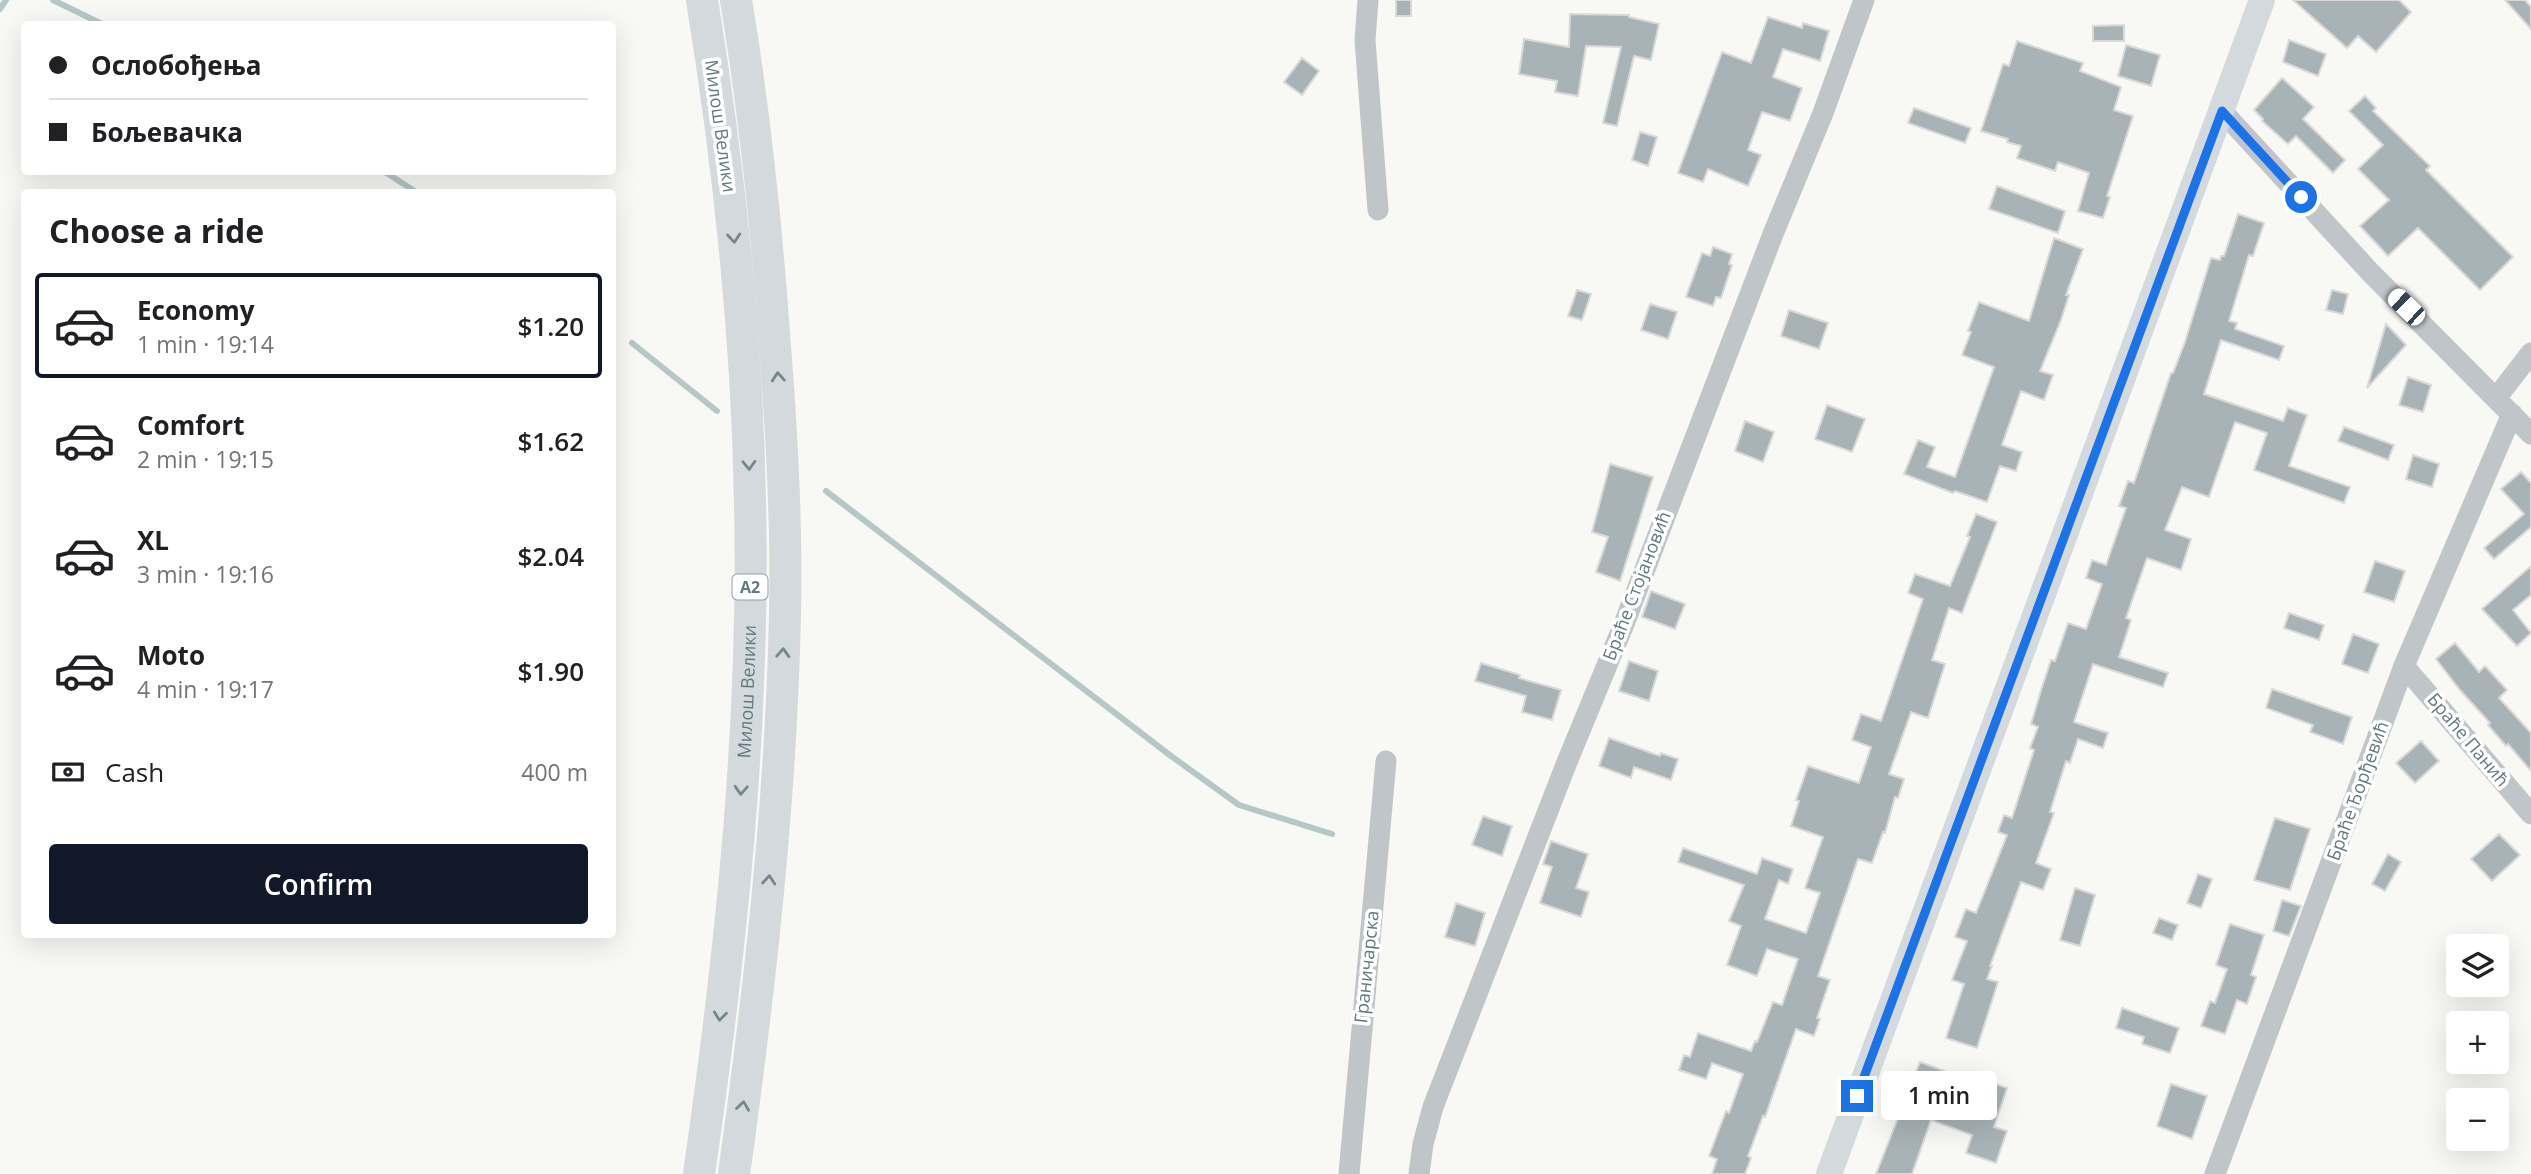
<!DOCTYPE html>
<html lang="en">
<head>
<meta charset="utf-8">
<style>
	:root { --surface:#fff; --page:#f6f6f6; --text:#202124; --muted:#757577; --line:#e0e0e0; --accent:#111827 }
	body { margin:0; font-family:"Open Sans",sans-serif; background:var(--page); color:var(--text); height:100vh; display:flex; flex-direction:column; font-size:26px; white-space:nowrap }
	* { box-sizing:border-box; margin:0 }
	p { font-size:23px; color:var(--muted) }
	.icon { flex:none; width:38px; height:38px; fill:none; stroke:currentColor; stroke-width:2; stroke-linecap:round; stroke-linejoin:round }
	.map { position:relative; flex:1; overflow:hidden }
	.sheet { position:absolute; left:21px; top:189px; width:595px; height:749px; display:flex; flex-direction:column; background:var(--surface); border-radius:7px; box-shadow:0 7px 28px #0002 }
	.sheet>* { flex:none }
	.guide { position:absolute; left:21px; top:21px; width:595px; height:154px; border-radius:7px; box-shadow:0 7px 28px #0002; display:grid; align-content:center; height:154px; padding:0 28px; background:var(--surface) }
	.buttons { position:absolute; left:2446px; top:934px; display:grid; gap:14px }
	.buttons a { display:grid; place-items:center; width:63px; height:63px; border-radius:7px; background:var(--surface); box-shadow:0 7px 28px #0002; font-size:35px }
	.end { position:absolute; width:32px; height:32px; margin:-16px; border:9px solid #1a73e8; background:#fff; box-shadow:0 0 0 4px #fff }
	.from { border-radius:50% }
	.bubble { position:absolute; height:49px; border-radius:7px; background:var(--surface); box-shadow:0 7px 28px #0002; font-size:23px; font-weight:600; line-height:49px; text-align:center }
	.car { position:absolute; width:21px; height:42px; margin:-21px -10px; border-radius:9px; box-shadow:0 0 5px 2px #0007; background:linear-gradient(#fff 24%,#345 0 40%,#fff 0 76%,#345 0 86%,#fff 0) }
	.guide b { display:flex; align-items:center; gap:24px; height:66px; font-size:26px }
	.guide b+b { border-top:2px solid var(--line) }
	.guide i { width:18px; height:18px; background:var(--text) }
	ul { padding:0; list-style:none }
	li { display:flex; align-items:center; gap:21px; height:105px; margin:0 14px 10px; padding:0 14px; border:4px solid transparent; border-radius:7px }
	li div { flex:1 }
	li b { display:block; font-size:26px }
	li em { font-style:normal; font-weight:600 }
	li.on { border-color:var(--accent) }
	li>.icon { width:63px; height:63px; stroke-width:1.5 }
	h2 { padding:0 28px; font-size:32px; line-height:84px }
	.pay { display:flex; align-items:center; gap:18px; height:77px; padding:0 28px; font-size:26px }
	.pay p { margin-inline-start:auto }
	.button { display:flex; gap:14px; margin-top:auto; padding:14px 28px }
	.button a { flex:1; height:80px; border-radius:7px; background:var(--accent); color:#fff; font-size:28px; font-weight:600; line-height:80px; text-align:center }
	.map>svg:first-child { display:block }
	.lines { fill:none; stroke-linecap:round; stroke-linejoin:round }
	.stream { stroke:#b6c7c8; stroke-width:6 }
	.building { fill:#a8b3b7; stroke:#dad9d8; stroke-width:2 }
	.minor { stroke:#bfc5c8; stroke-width:21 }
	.major { stroke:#d3d9dc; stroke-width:26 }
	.highway { stroke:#d3d9dc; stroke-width:32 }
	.oneway { stroke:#73878f }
	.route { stroke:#1a73e8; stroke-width:9 }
	.labels { text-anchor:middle; stroke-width:7; stroke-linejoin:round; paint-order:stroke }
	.shield { fill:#fff; stroke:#91a1a7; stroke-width:2 }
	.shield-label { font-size:16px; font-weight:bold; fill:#627981 }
	.street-label { font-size:18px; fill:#627981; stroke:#fff }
</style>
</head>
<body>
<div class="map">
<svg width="2531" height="1174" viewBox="0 0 2531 1174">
	<rect width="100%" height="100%" fill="#f8f8f5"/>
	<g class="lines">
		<path class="stream" d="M53 0 102 24
			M0 9 6 0
			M385 172 416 192
			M632 343 717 411
			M826 491 1171 756 1239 805 1332 834"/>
	</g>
	<path class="building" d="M1396 0H1411V16H1396Z
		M2293 0H2399L2411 12 2376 52 2358 36 2347 48Z
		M2505 0H2525L2531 7V29Z
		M1570 14 1629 15V17L1659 24 1651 60 1634 56 1617 126 1603 123 1621 47 1586 46 1578 96 1555 92 1557 81 1519 74 1524 39 1569 47Z
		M1768 17 1802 28 1803 23 1829 31 1820 61 1783 49 1773 77 1802 88 1790 121 1762 112 1748 150 1761 155 1748 186 1708 169 1703 182 1678 173 1722 52 1751 63Z
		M2124 25V41H2093V26Z
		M2289 40 2326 54 2318 76 2283 62Z
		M2017 41 2083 63 2080 71 2121 87 2114 110 2133 116 2107 196 2110 197 2103 218 2078 211 2089 173 2058 162 2055 171 2017 158 2021 146 2007 142 2008 139 1981 131 2003 64 2009 66Z
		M2126 45 2160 55 2151 86 2118 76Z
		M1302 58 1319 71 1302 95 1284 82Z
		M2282 78 2314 107 2303 119 2345 160 2333 173 2296 136 2288 144 2262 121 2263 119 2254 110Z
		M2365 96 2376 108 2373 111 2430 166 2426 170 2513 257 2480 290 2418 228 2388 256 2360 226 2389 200 2358 169 2383 145 2349 111Z
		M1914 108 1971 128 1965 143 1908 123Z
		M1640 132 1657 137 1648 166 1632 160Z
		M1997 186 2065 211 2058 233 1989 209Z
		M2238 214 2264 223 2253 256 2249 255 2229 321 2237 323 2235 329 2284 346 2279 360 2221 340 2204 394 2283 421 2288 408 2307 415 2289 466 2350 487 2344 503 2254 470 2267 433 2235 422 2209 497 2182 487 2165 530 2191 539 2181 570 2147 558 2126 618 2131 620 2119 657 2168 673 2163 687 2093 664 2074 722 2108 733 2103 748 2078 739 2070 763 2066 761 2050 812 2054 813 2036 863 2051 869 2043 890 2021 882 1990 966H1992L1987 979 1998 982 1977 1048 1946 1038 1964 984 1952 980 1967 941 1955 937 1966 909 1976 913 2007 835 1998 832 2004 815 2012 818 2034 750 2030 748 2038 727 2031 724 2042 687 2051 660 2055 661 2068 623 2086 629 2102 584 2086 578 2092 560 2106 565 2126 508 2119 506 2128 481 2134 483 2171 373H2173L2185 342 2211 258 2220 260 2221 256H2224Z
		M2054 238 2083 249 2066 295H2069L2061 320 2040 371 2053 375 2044 400 2021 391 2002 445 2022 452 2016 471 2000 466 1987 502 1955 491 1953 493 1904 474 1918 440 1935 447 1927 467 1955 477 1994 367 1962 355 1971 332 1968 331 1979 302 2029 321Z
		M1713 247 1732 254 1729 264 1732 265 1721 298 1716 297 1713 306 1686 297 1702 253 1710 256Z
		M1577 290 1591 294 1582 320 1568 316Z
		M2332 290 2348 294 2343 314 2326 310Z
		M1650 304 1677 312 1668 339 1641 330Z
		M1789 310 1828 323 1819 349 1781 336Z
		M2386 324 2406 345 2367 388Z
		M2408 377 2431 385 2423 412 2399 405Z
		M1827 405 1865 419 1852 452 1815 439Z
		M1745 421 1774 432 1763 462 1735 451Z
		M2344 427 2394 445 2388 460 2338 441Z
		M2413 455 2439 464 2432 487 2406 479Z
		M1610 464 1653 477 1620 581 1596 572 1608 537 1592 532Z
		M2521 472 2531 483V527L2494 559 2484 548 2524 514 2501 489Z
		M1976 514 1997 522 1962 613 1949 608 1932 660 1945 664 1928 718 1911 712 1889 774 1904 779 1898 798 1895 797 1885 833 1883 832 1872 863 1858 859 1818 976 1830 980 1817 1018 1820 1019 1814 1036 1796 1029 1765 1117 1763 1116 1748 1156 1751 1158 1745 1174H1712L1717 1159 1709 1156 1726 1111 1729 1113 1743 1074 1712 1063 1706 1079 1679 1070 1684 1055 1690 1057 1698 1033 1751 1051 1755 1041 1757 1042 1773 1002 1782 1005 1798 959 1767 949 1757 976 1727 965 1741 926 1729 921 1744 885 1678 862 1683 848 1757 874 1762 858 1793 869 1788 884 1779 880 1765 919 1806 933 1820 893 1805 888 1823 837 1791 826 1799 801 1796 800 1808 766 1859 783 1871 747 1852 740 1861 714 1881 721 1923 599 1908 593 1915 574 1950 586 1970 537 1967 536Z
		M2375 561 2405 571 2394 602 2364 592Z
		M2531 566V595L2513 610 2531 633 2517 646 2482 609Z
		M1651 591 1685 604 1675 629 1642 617Z
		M2289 613 2324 625 2319 640 2284 628Z
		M2353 634 2379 644 2368 673 2342 664Z
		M2455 643 2479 672 2485 666 2507 690 2499 698 2531 733V771L2508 744 2506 746 2488 725 2490 723 2460 690 2436 659Z
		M1629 661 1658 671 1649 701 1619 691Z
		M1481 663 1520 675 1519 678 1561 690 1552 720 1522 712 1526 696 1475 681Z
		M2272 689 2352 717 2343 744 2310 732 2313 725 2266 708Z
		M1609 738 1660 756 1661 753 1678 759 1671 780 1634 767 1631 778 1599 766Z
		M2421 741 2439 761 2415 783 2396 763Z
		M1483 816 1512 826 1502 856 1472 845Z
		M2275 818 2310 829 2290 890 2254 880Z
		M2499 834 2520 855 2492 881 2471 859Z
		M1551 841 1588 854 1576 888 1589 892 1581 917 1540 903 1552 867 1543 864Z
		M2388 854 2401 862 2385 891 2372 884Z
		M2198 874 2212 879 2201 908 2187 903Z
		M2075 888 2095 895 2080 946 2060 940Z
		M2282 900 2301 906 2289 936 2273 931Z
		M1456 903 1485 913 1475 946 1445 937Z
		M2159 918 2178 925 2172 940 2153 933Z
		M2230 924 2264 935 2251 975 2256 977 2247 1004 2237 1000 2225 1034 2201 1026 2210 1001 2215 1003 2227 969 2216 965Z
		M2122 1008 2179 1028 2170 1053 2142 1044 2144 1037 2116 1028Z
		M1920 1062 1974 1082 1976 1077 2007 1088 1994 1127 2007 1131 1996 1163 1966 1153 1972 1135 1931 1120 1912 1174H1876Z
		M2171 1084 2207 1096 2192 1139 2157 1126Z"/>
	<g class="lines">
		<path class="minor" d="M1368 0 1365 40 1378 210
			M2222 111 2370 272 2531 434
			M2497 397 2531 353
			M2404 666 2531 814
			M1349 1174 1386 761
			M1419 1174 1423 1144 1433 1107 1567 762 1624 624 1773 234 1823 113 1864 0
			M2215 1174 2404 666 2512 414"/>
		<path class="major" d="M1829 1174 2262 0"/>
		<g class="highway">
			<path id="s1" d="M699 1174C731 952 755 726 750 501 747 333 729 166 702 0"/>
			<path d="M734 1174C760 988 781 801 785 614 787 525 782 435 775 347 767 231 755 115 736 0"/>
		</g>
	</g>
	<defs><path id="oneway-chevron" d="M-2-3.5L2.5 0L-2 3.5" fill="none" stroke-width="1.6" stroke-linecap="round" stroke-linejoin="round" transform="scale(1.75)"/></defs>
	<g class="oneway">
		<use href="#oneway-chevron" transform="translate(734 238) rotate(85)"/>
		<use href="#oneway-chevron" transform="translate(778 377) rotate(-94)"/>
		<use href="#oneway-chevron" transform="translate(749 465) rotate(88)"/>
		<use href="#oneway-chevron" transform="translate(783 653) rotate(-87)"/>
		<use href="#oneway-chevron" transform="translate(741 790) rotate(93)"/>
		<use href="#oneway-chevron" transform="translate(769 880) rotate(-85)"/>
		<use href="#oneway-chevron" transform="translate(720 1016) rotate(96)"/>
		<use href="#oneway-chevron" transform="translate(743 1106) rotate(-82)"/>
	</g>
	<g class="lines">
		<path class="route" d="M1857 1096 2222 111 2301 197"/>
	</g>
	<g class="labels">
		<rect class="shield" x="732.5" y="574.5" width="35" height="25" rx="5"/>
		<g class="shield-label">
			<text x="750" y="593">A2</text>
		</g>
		<g class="street-label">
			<text transform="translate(720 126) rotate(82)" y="6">Милош Велики</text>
			<text transform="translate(1637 586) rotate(-69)" y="6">Браће Стојановић</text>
			<text dy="6" stroke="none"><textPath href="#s1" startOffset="485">Милош Велики</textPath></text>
			<text transform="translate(2468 740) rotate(50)" y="6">Браће Панић</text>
			<text transform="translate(2358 791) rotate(-70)" y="6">Браће Ђорђевић</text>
			<text transform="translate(1367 967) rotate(-84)" y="6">Граничарска</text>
		</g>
	</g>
</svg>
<div class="buttons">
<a><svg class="icon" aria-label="layers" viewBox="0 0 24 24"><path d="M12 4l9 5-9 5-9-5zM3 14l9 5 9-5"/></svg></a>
<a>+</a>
<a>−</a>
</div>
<i class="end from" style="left:2301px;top:197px"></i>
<i class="end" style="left:1857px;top:1096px"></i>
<div class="bubble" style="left:1881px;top:1071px;width:116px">1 min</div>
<i class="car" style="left:2406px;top:307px;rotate:314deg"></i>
<div class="guide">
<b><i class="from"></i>Ослобођења</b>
<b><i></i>Бољевачка</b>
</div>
<section class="sheet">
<h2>Choose a ride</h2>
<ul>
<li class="on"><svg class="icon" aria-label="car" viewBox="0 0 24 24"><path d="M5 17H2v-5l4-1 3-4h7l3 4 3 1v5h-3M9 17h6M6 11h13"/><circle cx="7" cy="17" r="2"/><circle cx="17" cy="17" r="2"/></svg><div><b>Economy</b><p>1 min · 19:14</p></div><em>$1.20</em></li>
<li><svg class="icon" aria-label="car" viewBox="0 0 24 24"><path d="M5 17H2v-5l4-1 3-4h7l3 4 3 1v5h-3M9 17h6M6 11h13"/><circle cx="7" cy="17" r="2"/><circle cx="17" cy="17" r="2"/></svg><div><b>Comfort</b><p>2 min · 19:15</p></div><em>$1.62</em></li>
<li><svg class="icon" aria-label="car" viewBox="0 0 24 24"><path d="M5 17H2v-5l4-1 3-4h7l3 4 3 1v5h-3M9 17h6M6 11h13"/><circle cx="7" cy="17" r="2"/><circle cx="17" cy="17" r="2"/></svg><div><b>XL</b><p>3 min · 19:16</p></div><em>$2.04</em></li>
<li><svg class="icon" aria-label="car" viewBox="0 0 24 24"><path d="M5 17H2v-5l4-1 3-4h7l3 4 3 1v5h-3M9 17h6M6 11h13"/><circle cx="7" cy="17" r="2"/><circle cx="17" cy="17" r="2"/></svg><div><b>Moto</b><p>4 min · 19:17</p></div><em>$1.90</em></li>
</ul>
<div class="pay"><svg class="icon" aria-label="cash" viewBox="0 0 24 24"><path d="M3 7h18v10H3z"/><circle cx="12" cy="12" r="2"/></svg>Cash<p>400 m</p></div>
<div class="button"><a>Confirm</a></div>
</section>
</div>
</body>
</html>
